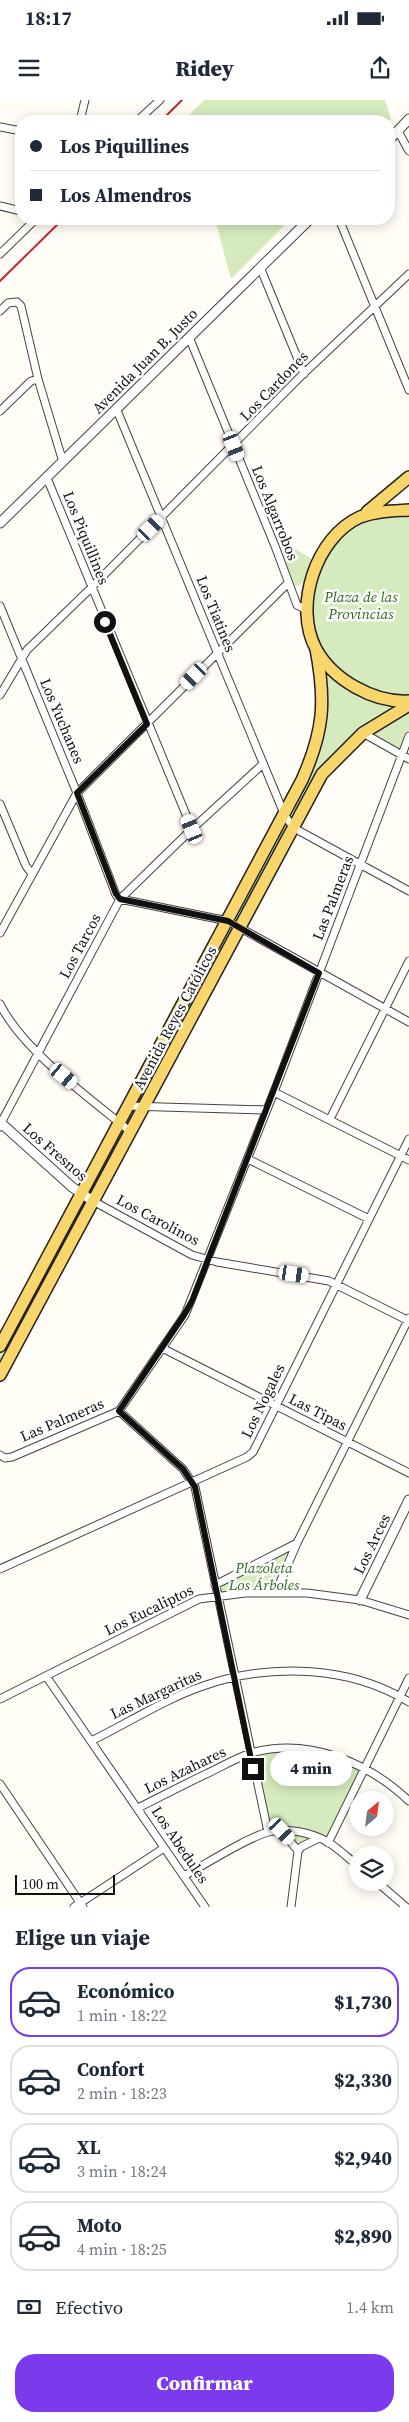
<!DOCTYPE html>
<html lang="es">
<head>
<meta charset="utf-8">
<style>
	:root { --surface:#fff; --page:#f2f2f3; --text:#1f2937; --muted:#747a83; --line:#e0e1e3; --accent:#7c3aed }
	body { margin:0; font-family:"Source Serif 4",serif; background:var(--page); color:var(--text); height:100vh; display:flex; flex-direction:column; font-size:19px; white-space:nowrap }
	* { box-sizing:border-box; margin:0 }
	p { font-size:16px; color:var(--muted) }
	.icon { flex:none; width:28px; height:28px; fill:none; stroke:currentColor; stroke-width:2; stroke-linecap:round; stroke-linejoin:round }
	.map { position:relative; height:1807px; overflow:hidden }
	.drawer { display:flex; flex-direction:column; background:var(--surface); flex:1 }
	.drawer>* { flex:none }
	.hud { position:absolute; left:15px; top:15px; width:380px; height:110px; border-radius:20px; box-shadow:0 2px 12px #0003; display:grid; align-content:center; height:110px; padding:0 15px; background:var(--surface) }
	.needle { width:32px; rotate:28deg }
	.fabs { position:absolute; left:349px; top:1691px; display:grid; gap:10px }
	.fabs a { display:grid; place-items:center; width:45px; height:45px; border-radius:50%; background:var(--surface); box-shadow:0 2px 12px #0003; font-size:25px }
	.scale { position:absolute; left:15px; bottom:12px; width:100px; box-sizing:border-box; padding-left:5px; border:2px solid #111; border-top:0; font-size:14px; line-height:18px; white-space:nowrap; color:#111; -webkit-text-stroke:4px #fff; paint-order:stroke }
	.end { position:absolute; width:22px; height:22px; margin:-11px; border:6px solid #111; background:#fff; box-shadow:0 0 0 2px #fff }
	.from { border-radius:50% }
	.bubble { position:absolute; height:35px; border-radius:18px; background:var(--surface); box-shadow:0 2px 12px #0003; font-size:16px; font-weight:800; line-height:35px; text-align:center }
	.car { position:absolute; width:15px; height:30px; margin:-15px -8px; border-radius:6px; box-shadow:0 0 4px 1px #0007; background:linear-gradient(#fff 24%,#345 0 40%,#fff 0 76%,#345 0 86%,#fff 0) }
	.hud b { display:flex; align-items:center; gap:18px; height:48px; font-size:19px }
	.hud b+b { border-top:1px solid var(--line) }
	.hud i { width:12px; height:12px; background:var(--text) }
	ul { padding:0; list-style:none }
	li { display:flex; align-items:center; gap:15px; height:70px; margin:0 10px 8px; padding:0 5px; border:2px solid var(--line); border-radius:20px }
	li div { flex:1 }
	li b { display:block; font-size:19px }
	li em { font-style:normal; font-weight:800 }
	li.selected { border-color:var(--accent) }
	li>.icon { width:45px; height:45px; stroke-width:1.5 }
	h2 { padding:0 15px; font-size:22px; line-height:60px }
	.pay { display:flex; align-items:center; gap:12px; height:55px; padding:0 15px; font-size:19px }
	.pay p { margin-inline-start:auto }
	.action { display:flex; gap:10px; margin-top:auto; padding:10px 15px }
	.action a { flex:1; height:58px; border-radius:20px; background:var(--accent); color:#fff; font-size:20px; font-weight:800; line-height:58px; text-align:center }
	.status { display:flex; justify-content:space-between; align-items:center; height:35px; padding:0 25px; background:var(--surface); direction:ltr }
	.status svg { height:14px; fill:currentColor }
	header { display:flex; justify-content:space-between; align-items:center; height:65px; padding:0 15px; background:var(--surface); font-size:22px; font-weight:800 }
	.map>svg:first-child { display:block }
	.green { fill:#d5ebbd }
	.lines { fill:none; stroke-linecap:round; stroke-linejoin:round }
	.minor-casing { stroke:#444; stroke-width:9 }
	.tertiary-casing { stroke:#444; stroke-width:11 }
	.primary-casing { stroke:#222; stroke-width:14 }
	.minor { stroke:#fff; stroke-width:7 }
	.tertiary { stroke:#fff; stroke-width:9 }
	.primary { stroke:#f9d66b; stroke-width:11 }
	.rail { stroke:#c4262e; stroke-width:2 }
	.route { stroke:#111; stroke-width:6 }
	.labels { text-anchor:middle; stroke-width:5; stroke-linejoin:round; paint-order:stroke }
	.street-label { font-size:15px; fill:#111; stroke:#fff }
	.park-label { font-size:15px; font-style:italic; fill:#2f6b1f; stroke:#fff }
</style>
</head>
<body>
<div class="status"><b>18:17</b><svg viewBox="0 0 49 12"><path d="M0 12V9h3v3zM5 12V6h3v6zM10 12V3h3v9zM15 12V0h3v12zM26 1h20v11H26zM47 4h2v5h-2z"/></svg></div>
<header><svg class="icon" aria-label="menu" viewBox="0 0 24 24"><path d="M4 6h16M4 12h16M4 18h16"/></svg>Ridey<svg class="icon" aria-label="share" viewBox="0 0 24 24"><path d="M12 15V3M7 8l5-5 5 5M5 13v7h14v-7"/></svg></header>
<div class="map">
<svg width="409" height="1807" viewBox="0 0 409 1807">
	<rect width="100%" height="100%" fill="#fffdf5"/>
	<path class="green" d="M204 0H385L391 19 389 21H190L188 16Z
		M215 119H291L231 179Z
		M409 414V598C395 598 385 594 372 590 297 563 294 462 361 423 374 415 393 415 409 414Z
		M281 440 312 459 304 480 299 487 293 484 278 445Z
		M324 564 346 584 405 603 362 630 297 713 292 710C317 664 338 619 324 564Z
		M409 610V629L401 649 371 635 382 625Z
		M281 729 287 732 243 814 237 811Z
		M226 830 232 834 143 1002 137 998Z
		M118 1031 124 1034 93 1093 87 1090Z
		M80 1101 87 1105 0 1269V1252Z
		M297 1443 276 1492 217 1496 215 1485Z
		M298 1649 365 1668 328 1743 311 1740 298 1747 288 1735H291L266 1726 250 1654Z"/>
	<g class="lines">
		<g class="minor-casing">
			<path id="minor" d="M80 21 85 0
				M137 21 160 0
				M0 27 21 31
				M398 31 409 51
				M0 106 21 111
				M339 119 409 290
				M0 154 36 119
				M260 167 304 274
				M0 211 8 203 17 202 21 206 38 279 63 362
				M189 237 275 446 297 505 307 510
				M116 308 285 716 294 728 409 791
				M0 311 31 281 38 279
				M47 378 192 729
				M0 506 77 693 116 795 120 799 228 821 409 922
				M0 595 27 550 91 488 299 278 409 174
				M363 633 409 659
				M0 704 26 766 32 774
				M0 833 77 693 288 483
				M0 904C23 951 91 999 131 1032
				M274 992 409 1060
				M128 1006 267 1010
				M330 1019 409 861
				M0 1022 1 1023 120 799 192 729 263 664
				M248 1059 369 1119
				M93 1101 192 1155 217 1162 329 1181 409 1221
				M162 1248 409 1373
				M119 1311 183 1369 195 1387 268 1732
				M0 1355 5 1358 12 1357 119 1311 185 1215 274 992 409 636
				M0 1469 247 1357 253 1352 409 1039
				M215 1485 297 1443 409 1218
				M276 1492 297 1443
				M46 1576 205 1807
				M0 1599 199 1499 245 1493H307L360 1500 409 1515
				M91 1641C128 1623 165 1599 203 1586 269 1563 349 1565 409 1602
				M0 1684 83 1807
				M138 1708C160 1697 183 1685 206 1674 221 1667 236 1658 251 1653 308 1637 368 1662 409 1701
				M282 1731 298 1751
				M328 1743 409 1578
				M184 1776C206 1764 246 1738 268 1732 287 1727 312 1733 328 1742 339 1749 348 1758 358 1766
				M377 1782 406 1807
				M74 1807 164 1748
				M291 1807 298 1751 301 1747 319 1738"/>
		</g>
		<g class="tertiary-casing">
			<path id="tertiary" d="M389 40 409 19
				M0 423 310 119
				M0 1026 1 1023 72 1087 93 1101
				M360 1500 409 1400"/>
		</g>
		<g class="primary-casing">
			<path id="primary" d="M409 410C392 411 376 411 360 417 316 437 293 506 316 549 333 580 374 603 409 601
				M367 412 409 377
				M0 1246 302 680C324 631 326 601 316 549
				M0 1275 322 674 363 633 409 605"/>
		</g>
		<use href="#minor" class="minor"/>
		<use href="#tertiary" class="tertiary"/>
		<use href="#primary" class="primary"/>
		<path class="rail" d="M161 21 182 0
			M0 181 63 119"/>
	</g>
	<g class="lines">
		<path class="route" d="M105 522 147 624 77 693 116 794 120 799 228 821 319 873 192 1201 184 1215 119 1311 183 1369 195 1387 253 1669"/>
	</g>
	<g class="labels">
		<g class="street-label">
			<text transform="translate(145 261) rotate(-45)" y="5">Avenida Juan B. Justo</text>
			<text transform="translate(274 286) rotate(-46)" y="5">Los Cardones</text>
			<text transform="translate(275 413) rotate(68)" y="5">Los Algarrobos</text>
			<text transform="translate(86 438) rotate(68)" y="5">Los Piquillines</text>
			<text transform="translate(216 514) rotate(68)" y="5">Los Tiatines</text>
			<text transform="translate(62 621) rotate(67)" y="5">Los Yuchanes</text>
			<text transform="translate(333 798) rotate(-69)" y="5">Las Palmeras</text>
			<text transform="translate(80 846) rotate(-62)" y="5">Los Tarcos</text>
			<text transform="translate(175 918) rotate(-62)" y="5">Avenida Reyes Católicos</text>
			<text transform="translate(55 1052) rotate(41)" y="5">Los Fresnos</text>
			<text transform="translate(158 1120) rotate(28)" y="5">Los Carolinos</text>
			<text transform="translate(263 1301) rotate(-64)" y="5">Los Nogales</text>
			<text transform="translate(318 1312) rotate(27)" y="5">Las Tipas</text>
			<text transform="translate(62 1320) rotate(-23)" y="5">Las Palmeras</text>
			<text transform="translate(372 1444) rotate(-64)" y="5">Los Arces</text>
			<text transform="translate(149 1510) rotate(-26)" y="5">Los Eucaliptos</text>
			<text transform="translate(156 1594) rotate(-25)" y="5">Las Margaritas</text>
			<text transform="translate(185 1670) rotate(-26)" y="5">Los Azahares</text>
			<text transform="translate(180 1745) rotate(56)" y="5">Los Abedules</text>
		</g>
		<g class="park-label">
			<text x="361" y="502">Plaza de las<tspan x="361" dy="17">Provincias</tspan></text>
			<text x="264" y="1473">Plazoleta<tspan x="264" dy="17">Los Árboles</tspan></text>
		</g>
	</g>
</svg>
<div class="fabs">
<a><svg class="needle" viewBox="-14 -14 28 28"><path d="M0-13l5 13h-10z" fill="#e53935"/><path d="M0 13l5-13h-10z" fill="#747a83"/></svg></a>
<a><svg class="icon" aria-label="layers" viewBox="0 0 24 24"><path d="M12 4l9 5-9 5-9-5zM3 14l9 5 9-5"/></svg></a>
</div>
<div class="scale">100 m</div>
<i class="end from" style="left:105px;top:522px"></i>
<i class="end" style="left:253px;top:1669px"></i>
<div class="bubble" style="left:270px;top:1651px;width:82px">4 min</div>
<i class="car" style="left:234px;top:346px;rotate:158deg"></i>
<i class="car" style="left:151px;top:428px;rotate:45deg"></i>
<i class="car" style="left:194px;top:576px;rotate:224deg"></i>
<i class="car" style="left:192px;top:729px;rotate:337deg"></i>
<i class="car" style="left:64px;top:976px;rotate:130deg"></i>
<i class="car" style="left:294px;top:1174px;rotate:99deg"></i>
<i class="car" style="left:282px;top:1731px;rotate:137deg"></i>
<div class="hud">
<b><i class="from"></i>Los Piquillines</b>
<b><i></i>Los Almendros</b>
</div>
</div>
<section class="drawer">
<h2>Elige un viaje</h2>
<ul>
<li class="selected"><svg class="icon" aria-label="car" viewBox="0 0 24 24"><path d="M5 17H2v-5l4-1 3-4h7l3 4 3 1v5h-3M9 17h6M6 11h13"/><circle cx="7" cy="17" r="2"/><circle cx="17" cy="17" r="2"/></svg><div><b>Económico</b><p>1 min · 18:22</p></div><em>$1,730</em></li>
<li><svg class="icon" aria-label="car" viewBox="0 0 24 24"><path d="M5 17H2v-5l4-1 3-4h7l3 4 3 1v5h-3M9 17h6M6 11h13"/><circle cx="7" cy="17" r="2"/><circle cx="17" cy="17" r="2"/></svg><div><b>Confort</b><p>2 min · 18:23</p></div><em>$2,330</em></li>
<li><svg class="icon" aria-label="car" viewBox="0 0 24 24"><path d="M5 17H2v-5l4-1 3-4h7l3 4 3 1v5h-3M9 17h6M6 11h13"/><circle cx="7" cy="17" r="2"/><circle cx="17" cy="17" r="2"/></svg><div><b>XL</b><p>3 min · 18:24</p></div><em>$2,940</em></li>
<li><svg class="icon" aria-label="car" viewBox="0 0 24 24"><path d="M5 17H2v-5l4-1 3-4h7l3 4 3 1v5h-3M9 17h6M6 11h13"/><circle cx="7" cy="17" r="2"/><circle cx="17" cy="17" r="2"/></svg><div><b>Moto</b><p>4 min · 18:25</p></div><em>$2,890</em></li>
</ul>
<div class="pay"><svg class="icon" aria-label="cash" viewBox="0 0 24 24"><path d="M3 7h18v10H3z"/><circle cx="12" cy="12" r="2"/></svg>Efectivo<p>1.4 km</p></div>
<div class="action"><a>Confirmar</a></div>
</section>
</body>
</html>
